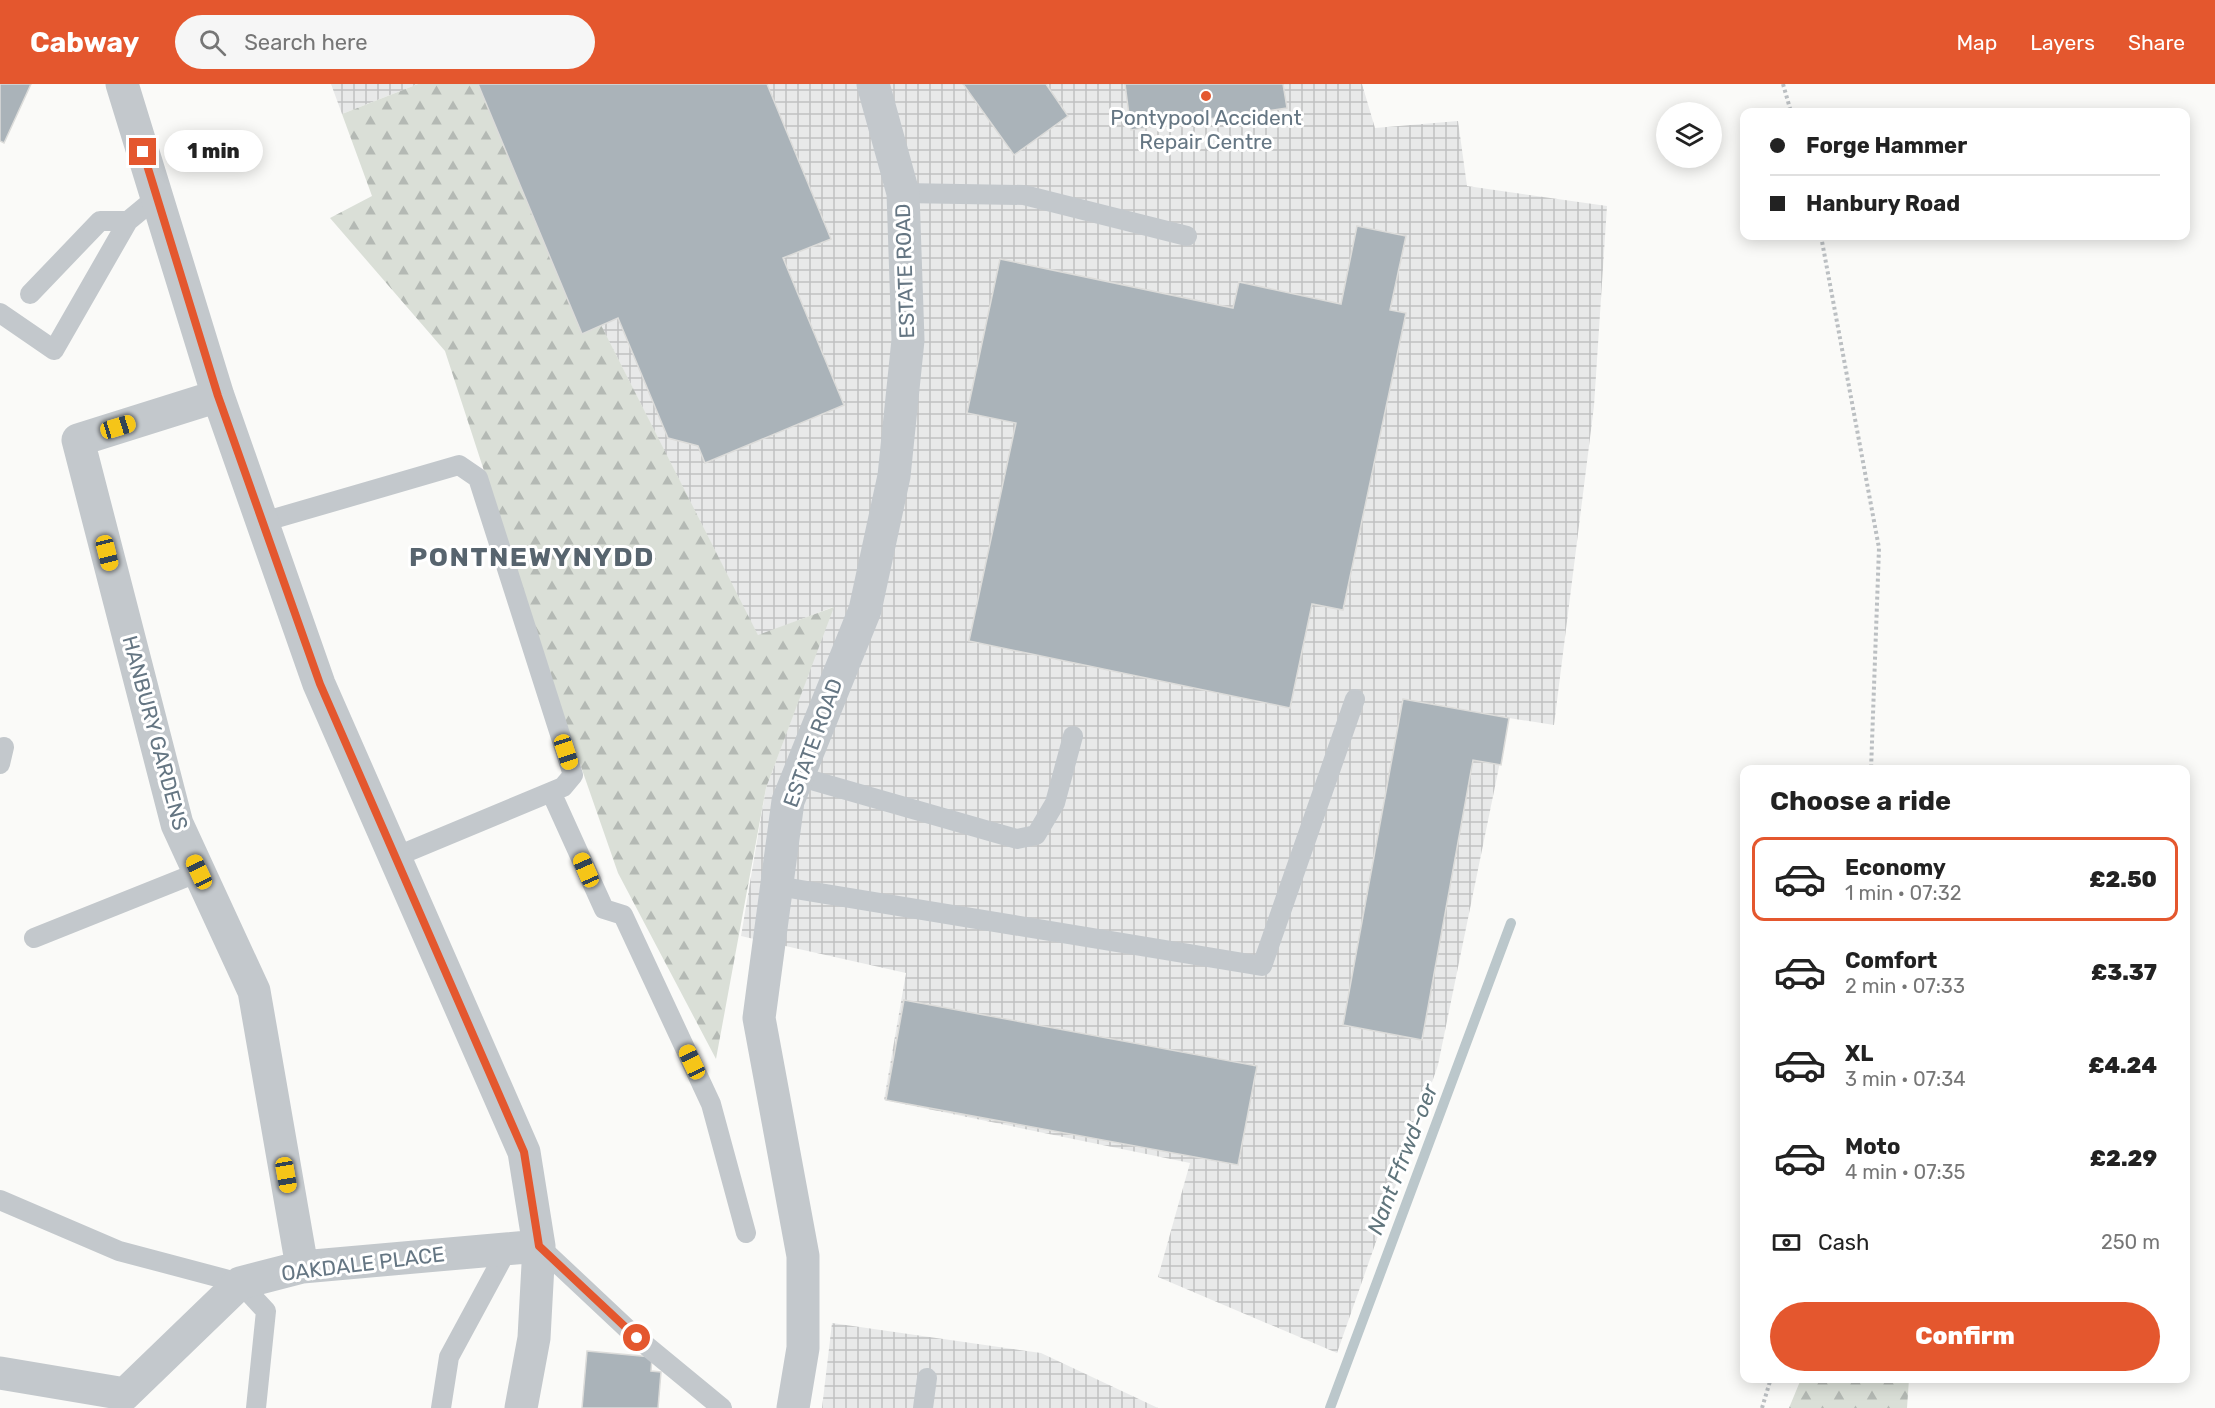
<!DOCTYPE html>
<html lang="en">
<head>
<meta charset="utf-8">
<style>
	:root { --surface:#fff; --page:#f6f6f6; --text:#222; --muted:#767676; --line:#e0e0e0; --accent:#e4572e }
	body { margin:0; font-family:Rubik,sans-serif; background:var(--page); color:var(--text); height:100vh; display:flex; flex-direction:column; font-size:22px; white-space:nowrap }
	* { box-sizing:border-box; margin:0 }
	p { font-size:20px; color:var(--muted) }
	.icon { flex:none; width:33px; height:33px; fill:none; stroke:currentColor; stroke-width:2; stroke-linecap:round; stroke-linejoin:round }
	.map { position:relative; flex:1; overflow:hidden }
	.drawer { position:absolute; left:1740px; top:681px; width:450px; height:618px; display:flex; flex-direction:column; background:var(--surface); border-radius:12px; box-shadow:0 3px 15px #0003 }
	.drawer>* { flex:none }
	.guide { position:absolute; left:1740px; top:24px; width:450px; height:132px; border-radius:12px; box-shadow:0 3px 15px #0003; display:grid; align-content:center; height:132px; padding:0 30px; background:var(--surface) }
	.fabs { position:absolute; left:1656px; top:18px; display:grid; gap:12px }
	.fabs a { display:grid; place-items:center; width:66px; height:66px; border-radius:50%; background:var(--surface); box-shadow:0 3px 15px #0003; font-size:30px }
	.end { position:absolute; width:27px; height:27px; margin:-14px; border:8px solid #e4572e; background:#fff; box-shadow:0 0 0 3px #fff }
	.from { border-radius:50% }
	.bubble { position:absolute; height:42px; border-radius:21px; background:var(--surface); box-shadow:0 3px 15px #0003; font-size:20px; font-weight:800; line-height:42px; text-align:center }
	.car { position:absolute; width:18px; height:36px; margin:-18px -9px; border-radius:8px; box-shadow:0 0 4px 2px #0007; background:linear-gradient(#f5c518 24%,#345 0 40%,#f5c518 0 76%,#345 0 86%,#f5c518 0) }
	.guide b { display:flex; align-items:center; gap:21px; height:57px; font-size:22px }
	.guide b+b { border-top:2px solid var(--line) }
	.guide i { width:15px; height:15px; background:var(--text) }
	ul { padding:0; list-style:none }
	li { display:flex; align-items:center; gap:18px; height:84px; margin:0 12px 9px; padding:0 18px; border:3px solid transparent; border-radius:12px }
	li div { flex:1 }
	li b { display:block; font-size:22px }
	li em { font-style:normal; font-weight:800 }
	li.current { border-color:var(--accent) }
	li>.icon { width:54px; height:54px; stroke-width:1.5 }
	h2 { padding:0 30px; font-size:27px; line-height:72px }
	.pay { display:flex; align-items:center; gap:15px; height:66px; padding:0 30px; font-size:22px }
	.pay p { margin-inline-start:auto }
	.primary-button { display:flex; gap:12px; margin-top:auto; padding:12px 30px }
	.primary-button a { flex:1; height:69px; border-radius:36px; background:var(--accent); color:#fff; font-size:24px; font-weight:800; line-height:69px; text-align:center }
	header { display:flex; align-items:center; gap:36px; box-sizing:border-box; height:84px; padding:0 30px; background:var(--accent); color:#fff }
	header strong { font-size:28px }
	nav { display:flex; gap:33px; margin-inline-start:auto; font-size:21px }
	.search { width:420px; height:54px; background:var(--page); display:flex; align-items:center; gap:15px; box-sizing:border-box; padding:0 21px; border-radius:33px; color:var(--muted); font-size:22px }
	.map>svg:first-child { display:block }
	.industrial { fill:url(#industrial-grid) }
	.forest { fill:url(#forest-firs) }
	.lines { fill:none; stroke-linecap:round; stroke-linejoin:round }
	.stream { stroke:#bbc7cb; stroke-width:10 }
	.building { fill:#aab3b9; stroke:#dcdcda; stroke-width:1.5 }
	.path { stroke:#bbbfc2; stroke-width:4; stroke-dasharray:3 3; stroke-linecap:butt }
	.lane { stroke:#c3c8cc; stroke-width:20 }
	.street { stroke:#c3c8cc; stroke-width:33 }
	.route { stroke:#e4572e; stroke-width:8 }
	.poi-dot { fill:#e4572e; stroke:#fff; stroke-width:2 }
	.labels { text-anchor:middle; stroke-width:6; stroke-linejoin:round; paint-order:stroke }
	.poi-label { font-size:21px; fill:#657683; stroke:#fff }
	.street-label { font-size:21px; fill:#657683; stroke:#fff }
	.water-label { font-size:22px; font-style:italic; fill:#60757c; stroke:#fff }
	.district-label { font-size:27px; font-weight:bold; letter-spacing:1.5px; fill:#57646e; stroke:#fff }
</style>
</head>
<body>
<header>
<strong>Cabway</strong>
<div class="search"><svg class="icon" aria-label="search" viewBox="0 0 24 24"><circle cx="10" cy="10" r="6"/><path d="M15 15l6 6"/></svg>Search here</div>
<nav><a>Map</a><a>Layers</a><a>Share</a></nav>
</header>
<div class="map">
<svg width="2215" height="1324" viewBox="0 0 2215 1324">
	<defs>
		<pattern id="industrial-grid" width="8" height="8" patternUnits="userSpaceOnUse" patternTransform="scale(1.5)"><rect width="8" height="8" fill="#e8e9e9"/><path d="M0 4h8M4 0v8" fill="none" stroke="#c0c1c2"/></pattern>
		<pattern id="forest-firs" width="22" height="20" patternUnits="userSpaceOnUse" patternTransform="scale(1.5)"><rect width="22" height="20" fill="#dadfd7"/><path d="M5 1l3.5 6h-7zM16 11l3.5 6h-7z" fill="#b4b9b4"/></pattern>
	</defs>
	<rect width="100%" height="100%" fill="#fafaf8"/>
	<path class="industrial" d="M331 0H418L342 30Z
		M479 0H1362L1375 44 1458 37 1467 102 1607 122 1594 322 1554 641 1509 634 1438 981 1337 1269 1158 1193 1190 1079 884 1016 906 889 741 852 766 704 833 523 758 552Z
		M832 1239 1041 1269 1158 1324H822Z"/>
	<path class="forest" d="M418 0H479L758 551 834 523 766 704 716 975 618 789 571 654 445 267 330 134 372 112 342 30Z
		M1801 1295H1909L1907 1324H1789Z"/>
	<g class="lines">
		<path class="stream" d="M1330 1324 1511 839"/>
	</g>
	<path class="building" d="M0 0H31L4 59 0 57Z
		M478 0H767L831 155 783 174 844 321 705 379 698 362 668 354 618 234 582 250Z
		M963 0H1046L1068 32 1014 71Z
		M1125 0H1283L1287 24 1131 46Z
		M1357 142 1406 152 1390 226 1406 229 1343 526 1312 520 1290 624 969 557 1016 339 967 329 1000 175 1233 224 1239 198 1341 220Z
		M1403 615 1509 634 1501 681 1473 676 1422 956 1343 941Z
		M904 916 1257 982 1238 1081 886 1016Z
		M587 1267 652 1273 651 1287 661 1288 658 1324H582Z"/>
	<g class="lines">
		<path class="path" d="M1783 0 1791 28
			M1821 152 1879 464 1871 686
			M1762 1324 1771 1294"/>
		<path class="lane" d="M903 109 1024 111 1187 152
			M30 210 100 137H128
			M0 229 54 266 128 137 157 113
			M263 438 459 381 478 394 573 691 563 703 395 773
			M0 680 4 663
			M797 692 1017 755 1036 751 1055 719 1073 652
			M551 708 604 825 623 831 711 1020 746 1149
			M777 802 1262 882 1355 615
			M34 854 199 788
			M0 1116 119 1167 240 1199 266 1227 256 1324
			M539 1162 637 1254 722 1324
			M441 1324 449 1273 508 1164
			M923 1324 927 1294"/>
		<path class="street" d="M122 0 218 312 319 600 524 1068 539 1162 534 1254 521 1324
			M218 312 78 356 177 740 254 907 302 1183
			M0 1289 125 1310 240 1199 302 1183 539 1162
			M793 1324 803 1264V1172L759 934 788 717 865 526 894 392 908 256 903 109 873 0"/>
	</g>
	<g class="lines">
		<path class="route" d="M143 68 218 312 320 600 524 1068 539 1162 637 1254"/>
	</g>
	<circle class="poi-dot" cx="1206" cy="12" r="6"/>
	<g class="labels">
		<g class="poi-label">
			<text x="1206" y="41">Pontypool Accident<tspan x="1206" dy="24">Repair Centre</tspan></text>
		</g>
		<g class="street-label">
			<text transform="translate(905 187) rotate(-92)" y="7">ESTATE ROAD</text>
			<text transform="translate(155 649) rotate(75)" y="7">HANBURY GARDENS</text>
			<text transform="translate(813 659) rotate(-70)" y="7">ESTATE ROAD</text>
			<text transform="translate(363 1180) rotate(-7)" y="7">OAKDALE PLACE</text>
		</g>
		<g class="water-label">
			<text transform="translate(1402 1075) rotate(-69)" y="8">Nant Ffrwd-oer</text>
		</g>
		<g class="district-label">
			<text x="532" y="482">PONTNEWYNYDD</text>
		</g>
	</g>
</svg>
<div class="fabs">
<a><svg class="icon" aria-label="layers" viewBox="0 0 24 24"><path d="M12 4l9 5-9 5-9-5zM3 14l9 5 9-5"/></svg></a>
</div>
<i class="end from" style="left:637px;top:1254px"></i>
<i class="end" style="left:143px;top:68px"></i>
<div class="bubble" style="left:164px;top:46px;width:99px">1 min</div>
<i class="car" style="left:118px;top:343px;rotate:73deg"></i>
<i class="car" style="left:107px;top:469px;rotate:166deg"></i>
<i class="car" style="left:566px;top:668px;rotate:162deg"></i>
<i class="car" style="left:586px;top:786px;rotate:336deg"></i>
<i class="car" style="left:199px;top:788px;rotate:335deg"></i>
<i class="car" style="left:692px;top:978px;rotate:335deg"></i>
<i class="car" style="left:286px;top:1091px;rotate:170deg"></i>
<div class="guide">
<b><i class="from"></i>Forge Hammer</b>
<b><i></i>Hanbury Road</b>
</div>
<section class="drawer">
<h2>Choose a ride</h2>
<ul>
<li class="current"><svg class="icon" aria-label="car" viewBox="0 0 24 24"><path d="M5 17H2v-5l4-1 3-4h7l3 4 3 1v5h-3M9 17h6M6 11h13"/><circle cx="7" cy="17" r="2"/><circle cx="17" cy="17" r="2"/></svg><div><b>Economy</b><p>1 min · 07:32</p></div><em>£2.50</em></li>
<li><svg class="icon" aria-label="car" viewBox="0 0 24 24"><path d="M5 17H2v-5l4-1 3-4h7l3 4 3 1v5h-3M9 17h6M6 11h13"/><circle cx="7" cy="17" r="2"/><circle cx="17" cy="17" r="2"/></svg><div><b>Comfort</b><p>2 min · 07:33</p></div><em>£3.37</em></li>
<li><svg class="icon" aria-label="car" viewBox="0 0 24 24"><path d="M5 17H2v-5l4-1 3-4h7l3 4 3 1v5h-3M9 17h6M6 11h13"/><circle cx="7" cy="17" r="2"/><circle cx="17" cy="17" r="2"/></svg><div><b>XL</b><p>3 min · 07:34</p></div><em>£4.24</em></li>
<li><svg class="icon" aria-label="car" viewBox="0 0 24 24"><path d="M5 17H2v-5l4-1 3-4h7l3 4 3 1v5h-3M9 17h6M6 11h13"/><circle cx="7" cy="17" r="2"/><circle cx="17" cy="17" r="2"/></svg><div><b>Moto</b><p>4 min · 07:35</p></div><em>£2.29</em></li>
</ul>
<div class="pay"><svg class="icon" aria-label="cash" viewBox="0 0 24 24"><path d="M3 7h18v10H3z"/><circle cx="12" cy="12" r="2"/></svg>Cash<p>250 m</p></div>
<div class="primary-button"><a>Confirm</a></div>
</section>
</div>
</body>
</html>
